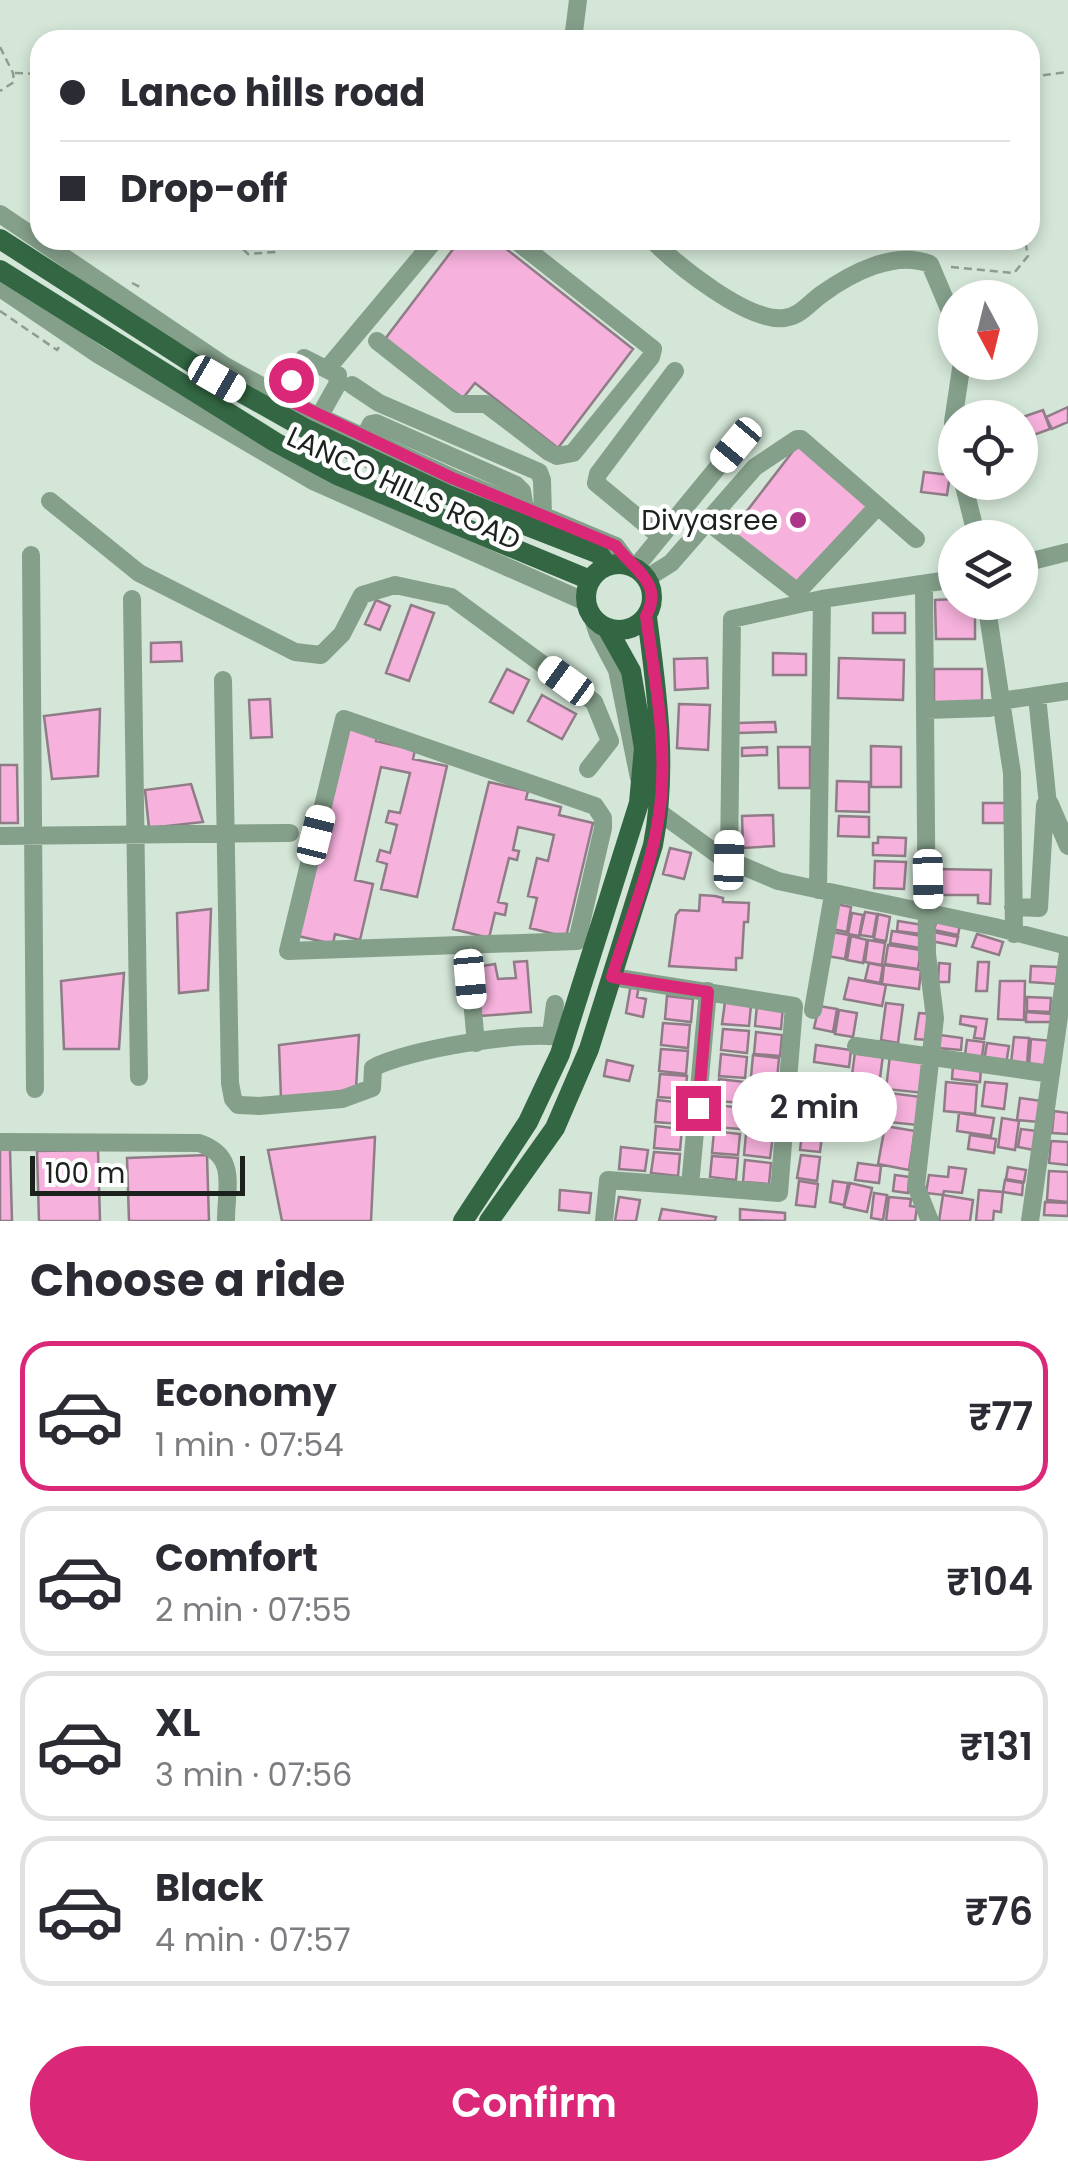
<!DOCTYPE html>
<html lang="en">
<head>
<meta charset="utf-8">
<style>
	:root { --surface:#fff; --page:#f2f2f3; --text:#2b2b33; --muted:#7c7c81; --line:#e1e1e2; --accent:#db2777 }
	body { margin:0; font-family:Poppins,sans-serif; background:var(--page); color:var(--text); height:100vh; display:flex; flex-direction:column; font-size:38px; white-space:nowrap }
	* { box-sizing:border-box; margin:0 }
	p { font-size:32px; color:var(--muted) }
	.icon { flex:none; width:55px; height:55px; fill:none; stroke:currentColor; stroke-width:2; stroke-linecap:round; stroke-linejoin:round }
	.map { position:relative; height:1221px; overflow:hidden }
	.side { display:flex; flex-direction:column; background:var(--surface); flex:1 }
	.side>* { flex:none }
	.hud { position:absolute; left:30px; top:30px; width:1010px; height:220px; border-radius:30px; box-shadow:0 5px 15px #0003; display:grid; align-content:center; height:220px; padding:0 30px; background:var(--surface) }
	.needle { width:65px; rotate:173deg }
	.tools { position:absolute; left:938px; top:280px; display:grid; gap:20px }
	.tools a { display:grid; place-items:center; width:100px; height:100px; border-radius:50%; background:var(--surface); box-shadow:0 5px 15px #0003; font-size:50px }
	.scale { position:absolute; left:30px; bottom:25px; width:215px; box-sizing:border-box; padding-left:10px; border:5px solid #1b221d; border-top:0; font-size:28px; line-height:35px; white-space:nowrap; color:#1b221d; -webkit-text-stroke:8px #fff; paint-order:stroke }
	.end { position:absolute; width:45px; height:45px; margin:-22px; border:12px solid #db2777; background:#fff; box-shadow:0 0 0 5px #fff }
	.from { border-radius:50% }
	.bubble { position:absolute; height:70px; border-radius:35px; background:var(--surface); box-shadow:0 5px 15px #0003; font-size:32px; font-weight:600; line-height:70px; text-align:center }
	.car { position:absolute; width:30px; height:60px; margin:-30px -15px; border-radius:12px; box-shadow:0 0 8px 2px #0007; background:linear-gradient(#fff 24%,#345 0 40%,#fff 0 76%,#345 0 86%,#fff 0) }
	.hud b { display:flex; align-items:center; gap:35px; height:95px; font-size:38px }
	.hud b+b { border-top:2px solid var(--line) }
	.hud i { width:25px; height:25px; background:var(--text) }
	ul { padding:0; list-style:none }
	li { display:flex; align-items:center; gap:30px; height:150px; margin:0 20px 15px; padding:0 10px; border:5px solid var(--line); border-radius:30px }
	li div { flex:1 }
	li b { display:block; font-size:38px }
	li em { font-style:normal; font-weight:600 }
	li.current { border-color:var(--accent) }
	li>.icon { width:90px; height:90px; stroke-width:1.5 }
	h2 { padding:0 30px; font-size:45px; line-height:120px }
	.primary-button { display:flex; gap:20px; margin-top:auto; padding:20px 30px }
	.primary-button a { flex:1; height:115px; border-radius:60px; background:var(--accent); color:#fff; font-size:40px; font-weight:600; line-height:115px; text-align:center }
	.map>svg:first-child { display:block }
	.building { fill:#f6b1dc; stroke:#8f7c87; stroke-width:2.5 }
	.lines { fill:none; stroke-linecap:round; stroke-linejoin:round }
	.path { stroke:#8e9d91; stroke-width:2.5; stroke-dasharray:8 5; stroke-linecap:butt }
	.minor { stroke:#849f8a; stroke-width:18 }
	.major { stroke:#336743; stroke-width:20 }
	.route { stroke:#db2777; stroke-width:12 }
	.poi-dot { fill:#ac3489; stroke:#fff; stroke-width:4 }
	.labels { text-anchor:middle; stroke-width:9; stroke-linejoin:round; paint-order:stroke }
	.street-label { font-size:28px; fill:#1b221d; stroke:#fff }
	.poi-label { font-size:28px; fill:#1b221d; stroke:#fff; text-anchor:end }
</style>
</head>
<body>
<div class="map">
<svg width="1068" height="1221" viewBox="0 0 1068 1221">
	<rect width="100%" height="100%" fill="#d3e6d7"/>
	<path class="building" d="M460 240H495L633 349 558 448 475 383 463 398 385 339Z
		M1068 407V422L1052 429 1046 417Z
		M1043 410 1050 429 1020 440V418Z
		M800 442 868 506 794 586 730 533Z
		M924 472 950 475 947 495 921 492Z
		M955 599V602H975V639H936L935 600Z
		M376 600 390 606 380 630 365 624Z
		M411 605 434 613 409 681 386 673Z
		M873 613H905V633H873Z
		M181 642 182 661 151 662V643Z
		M773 653 806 654V675H773Z
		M707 658 708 688 675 690 674 659Z
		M839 658 904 660 903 700 838 698Z
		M507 669 529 680 513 713 490 702Z
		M934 669H982V703H934Z
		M542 695 576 714 562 739 528 721Z
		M270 699 272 737 251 738 249 700Z
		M679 704 710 705 708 750 677 748Z
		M100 709 98 776 52 779 44 716Z
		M775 722 776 732 738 733V723Z
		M347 726 378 734 376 741 415 750 413 759 447 766 417 897 381 889 387 864 377 861 380 850 390 853 397 825 386 822 389 811 400 813 410 773 381 767 355 880 373 884 360 940 335 934 333 944 298 936Z
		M871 746 901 747V787H871Z
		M767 747V755L742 756V748Z
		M778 747H810V788H779Z
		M0 765H17L18 823H0Z
		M837 781 869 782V812L836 811Z
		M489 782 528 791 526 799 561 807 559 815 593 823 566 937 530 928 537 898 528 896 537 858 548 861 554 835 518 827 513 850 519 851 517 860 509 858 498 902 507 904 505 915 495 913 489 938 453 929Z
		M191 784 203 822 149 828 145 790Z
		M983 803H1005V823H983Z
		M773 815 774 846 743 848 742 816Z
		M839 816 869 817V837L838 836Z
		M878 837 906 838 905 856 873 855V843H878Z
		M670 848 691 853 684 879 663 874Z
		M875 861 906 862 904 889 874 888Z
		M935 869 991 870 990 904 978 903V895H934Z
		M700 895 715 896 723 898V902L749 903 748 922H744L742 958H736V970L669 966 676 915 680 910 699 911Z
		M836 904 851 907 847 932 832 929Z
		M211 909 208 990 179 993 177 913Z
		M865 912 877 914 873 937 860 935Z
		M852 913 863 915 859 936 848 934Z
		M878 914 890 917 886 941 874 939Z
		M937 920 960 925 958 935 934 930Z
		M898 921 923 925 921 934 897 931Z
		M892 931 922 936 920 948 890 943Z
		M832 932 849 935 845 959 827 956Z
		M933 932 958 937 956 946 931 941Z
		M977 934 1003 942 999 955 972 947Z
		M851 936 867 940 863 963 847 960Z
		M868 940 885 943 882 965 865 962Z
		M888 945 921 950 918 969 885 964Z
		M527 961 531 1012 480 1016 476 967 495 964 498 979 516 978 514 962Z
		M978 962H989L987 991H976Z
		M869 963 883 966 880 983 865 980Z
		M939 963 950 964 949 982H938Z
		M884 965 921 970 919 989 882 984Z
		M1031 966 1058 967 1057 984 1030 982Z
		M124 973 119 1049H64L61 981Z
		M849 978 886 985 882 1006 844 999Z
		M1000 981H1025L1024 1020 998 1019Z
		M631 984 639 985 637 997 646 999 643 1017 626 1013Z
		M667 996 693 999 691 1022 665 1019Z
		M1027 997 1051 998 1050 1012 1027 1011Z
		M725 1002 751 1005 749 1026 722 1024Z
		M886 1003 903 1005 898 1043 881 1040Z
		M757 1005 783 1007 781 1029 755 1026Z
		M819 1006 837 1009 833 1032 814 1028Z
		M839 1010 857 1013 853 1037 835 1034Z
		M1026 1012 1051 1014V1022H1026Z
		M919 1013 931 1014 928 1040 915 1039Z
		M961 1016 987 1019 984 1039 974 1038 976 1027 960 1024Z
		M663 1023 690 1025 688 1048 661 1045Z
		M723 1029 749 1031 747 1053 721 1050Z
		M756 1032 782 1035 780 1056 754 1054Z
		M359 1035 356 1089 281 1099 279 1045Z
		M940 1035 962 1038 961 1050 938 1048Z
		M1014 1037 1029 1038 1027 1065 1011 1063Z
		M1031 1039 1052 1041 1050 1067 1029 1065Z
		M967 1040 984 1042 982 1057 965 1055Z
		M987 1043 1009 1046 1006 1064 984 1061Z
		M816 1045 851 1050 849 1067 814 1062Z
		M661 1049 688 1051 686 1074 659 1071Z
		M855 1052 883 1055 875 1117 847 1114Z
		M721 1054 747 1057 745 1078 719 1076Z
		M753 1055 779 1058 777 1079 751 1077Z
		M890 1055 928 1059 924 1093 886 1089Z
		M607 1060 633 1066 629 1081 604 1076Z
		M953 1066 981 1069 980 1082 952 1079Z
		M660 1074 687 1076 685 1099 658 1097Z
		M810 1076 841 1081 838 1103 807 1099Z
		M719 1079 745 1082 743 1103 717 1101Z
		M752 1082 778 1084 776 1106 750 1103Z
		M946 1082 977 1085 975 1114 944 1111Z
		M985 1082 1007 1084 1004 1109 982 1106Z
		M882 1092 921 1097 917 1125 879 1121Z
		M1020 1098 1042 1101 1039 1122 1017 1120Z
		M657 1100 684 1103 681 1124 655 1122Z
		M805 1103 835 1108 832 1123 802 1119Z
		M717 1105 743 1108 741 1129 714 1127Z
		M748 1108 775 1110 772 1132 746 1129Z
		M1054 1111 1068 1113V1134L1052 1133Z
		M959 1113 994 1118 991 1136 957 1131Z
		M1002 1118 1019 1121 1015 1150 998 1147Z
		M656 1126 682 1129 680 1150 654 1148Z
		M803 1126 823 1128 820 1152 800 1150Z
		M885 1126 915 1131 909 1170 878 1164Z
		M1021 1129 1037 1131 1034 1150 1018 1147Z
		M714 1131 740 1134 738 1155 712 1153Z
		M746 1134 773 1136 770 1158 744 1155Z
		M970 1135 996 1139 994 1153 968 1149Z
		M375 1137 371 1221H282L268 1150Z
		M1051 1141 1068 1142V1165L1049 1163Z
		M621 1147 648 1150 645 1171 619 1169Z
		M0 1149H10L12 1221H0Z
		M98 1150 100 1221H39L37 1151Z
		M654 1152 680 1154 678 1176 651 1173Z
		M207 1155 209 1221H129L127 1158Z
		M801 1155 820 1157 817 1181 797 1178Z
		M712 1156 738 1158 736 1180 710 1177Z
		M745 1160 771 1163 769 1184 743 1182Z
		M858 1163 881 1166 879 1183 855 1180Z
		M949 1167 966 1169 962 1193 944 1191 943 1195 926 1193 929 1175 948 1177Z
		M1008 1167 1026 1170 1024 1182 1006 1179Z
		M1049 1171 1068 1172V1202L1047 1200Z
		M895 1175 910 1177 908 1193 893 1191Z
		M1005 1180 1023 1183 1022 1195 1003 1192Z
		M799 1181 818 1184 815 1207 796 1205Z
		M833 1181 848 1183 844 1205 830 1202Z
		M850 1183 872 1188 867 1212 844 1207Z
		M560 1190 591 1193 589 1213 559 1210Z
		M979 1190 1003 1192 1001 1212 994 1211 993 1221H976Z
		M874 1193 887 1195 883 1220 871 1218Z
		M943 1195 973 1200 970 1221H939Z
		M619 1197 640 1200 636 1221H615Z
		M889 1197 911 1199 910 1206 917 1207 915 1221H886Z
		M1045 1202 1068 1203V1216L1044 1215Z
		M662 1209 716 1217 715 1221H659Z
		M740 1209 785 1213V1221L740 1220Z"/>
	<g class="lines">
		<path class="path" d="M0 47 13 73 14 82 0 91
			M15 73 40 74
			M1030 77 1068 72
			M234 240 248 254 275 252 283 240
			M951 267 1014 273 1028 256 1025 240
			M132 283 140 287
			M0 311 57 350 59 347"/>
		<path class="minor" d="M573 40 578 0
			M0 214 225 366 309 412 453 478 616 546 630 565
			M652 240C677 265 747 322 784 318 801 316 809 303 822 294 851 273 895 250 930 264L955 323
			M0 288 99 355 313 481 586 602
			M377 341 457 404H486L549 452 557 456 573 453 651 357 653 349 515 240
			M327 369 435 240
			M352 385 379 403 539 472 542 480 543 516
			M281 396 304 358 338 375 337 385 319 417
			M365 436 371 424 376 423 516 485 522 491 525 509
			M955 441 953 422 962 362
			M963 482 977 538
			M50 501 139 573 295 652 321 655 342 634 362 595 395 585 451 597 594 702 610 741 588 769
			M708 522 795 590 802 587 878 506
			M660 536 596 483 598 474 675 371
			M31 555 35 1089
			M1020 564 1068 552
			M635 568 736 445
			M647 578 671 563 755 467 797 439H801L916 539
			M924 584 927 954 935 1018 916 1186 930 1221
			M132 599 139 1077
			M986 602 1012 773 1014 934
			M592 616 598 634 617 670 639 778
			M223 680 230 1083 233 1099 238 1105 259 1106 342 1099 372 1088 373 1068C404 1050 529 1029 564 1038
			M1037 696 1048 805
			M1001 701 1068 691
			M925 710 990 708
			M344 719 595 806 603 818V828L577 941 288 951Z
			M659 812 721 857 778 881 995 927 1068 946
			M0 836 290 833
			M729 860 732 619 822 599 955 579
			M818 890 822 599
			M1013 907 1039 908 1045 805 1050 804 1068 846
			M612 977 794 1006 779 1193 690 1186
			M470 979 476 1043
			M813 1010 833 895
			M551 1035 555 1004
			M856 1046 1051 1074
			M0 1142 199 1143C238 1156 226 1186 226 1221
			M604 1221 608 1180 690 1186 708 991
			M1030 1221 1068 953"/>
		<path class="major" d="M0 239 217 379 304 428 448 495 599 554 607 565
			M0 270 275 442 337 475 590 580
			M586 597a33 33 0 1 1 66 0a33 33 0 1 1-66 0Z
			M463 1221 528 1122 560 1054 639 803 644 748 631 671 607 628
			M489 1221 555 1128 589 1049 653 845C668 768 657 694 647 617"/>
	</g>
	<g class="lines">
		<path class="route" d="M291 380 280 396 452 478 616 546C634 570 664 583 646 616 655 681 669 749 659 815 651 870 628 924 612 977L708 992 698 1108"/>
	</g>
	<circle class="poi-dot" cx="798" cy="520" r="10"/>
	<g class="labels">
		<g class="street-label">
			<text transform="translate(404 488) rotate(25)" y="10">LANCO HILLS ROAD</text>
		</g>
		<g class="poi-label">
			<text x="778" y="530">Divyasree</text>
		</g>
	</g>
</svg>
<div class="tools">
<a><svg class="needle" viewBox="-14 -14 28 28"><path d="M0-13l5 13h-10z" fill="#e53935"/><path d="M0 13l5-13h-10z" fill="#7c7c81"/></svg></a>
<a><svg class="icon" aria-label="locate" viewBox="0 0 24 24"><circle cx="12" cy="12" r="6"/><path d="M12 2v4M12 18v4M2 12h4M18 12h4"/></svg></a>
<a><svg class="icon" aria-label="layers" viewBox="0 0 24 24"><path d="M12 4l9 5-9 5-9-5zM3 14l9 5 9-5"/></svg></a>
</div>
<div class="scale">100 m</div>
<i class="end from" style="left:291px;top:380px"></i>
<i class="end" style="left:698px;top:1108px"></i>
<div class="bubble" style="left:732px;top:1072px;width:165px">2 min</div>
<i class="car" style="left:217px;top:379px;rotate:120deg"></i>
<i class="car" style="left:736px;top:445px;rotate:220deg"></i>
<i class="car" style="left:566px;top:681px;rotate:306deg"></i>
<i class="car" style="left:316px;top:835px;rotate:14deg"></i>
<i class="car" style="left:729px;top:860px;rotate:1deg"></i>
<i class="car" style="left:928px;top:879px;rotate:179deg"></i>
<i class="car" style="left:470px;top:979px;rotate:175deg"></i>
<div class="hud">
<b><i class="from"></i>Lanco hills road</b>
<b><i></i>Drop-off</b>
</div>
</div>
<section class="side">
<h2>Choose a ride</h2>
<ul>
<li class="current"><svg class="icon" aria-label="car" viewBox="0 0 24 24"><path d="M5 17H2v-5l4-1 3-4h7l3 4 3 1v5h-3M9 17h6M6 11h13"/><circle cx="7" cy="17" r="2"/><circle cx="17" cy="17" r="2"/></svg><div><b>Economy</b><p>1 min · 07:54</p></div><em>₹77</em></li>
<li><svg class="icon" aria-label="car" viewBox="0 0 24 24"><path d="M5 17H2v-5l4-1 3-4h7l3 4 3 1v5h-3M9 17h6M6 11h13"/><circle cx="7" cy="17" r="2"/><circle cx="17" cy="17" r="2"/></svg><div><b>Comfort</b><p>2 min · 07:55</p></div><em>₹104</em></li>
<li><svg class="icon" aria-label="car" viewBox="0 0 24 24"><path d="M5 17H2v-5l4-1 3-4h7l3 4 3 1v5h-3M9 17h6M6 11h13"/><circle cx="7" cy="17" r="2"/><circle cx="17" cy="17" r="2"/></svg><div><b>XL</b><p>3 min · 07:56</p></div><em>₹131</em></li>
<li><svg class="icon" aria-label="car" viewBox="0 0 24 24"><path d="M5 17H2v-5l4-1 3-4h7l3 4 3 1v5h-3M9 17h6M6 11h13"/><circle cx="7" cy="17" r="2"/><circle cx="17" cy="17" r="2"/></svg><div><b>Black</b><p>4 min · 07:57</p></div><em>₹76</em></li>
</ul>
<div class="primary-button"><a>Confirm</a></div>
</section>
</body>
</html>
